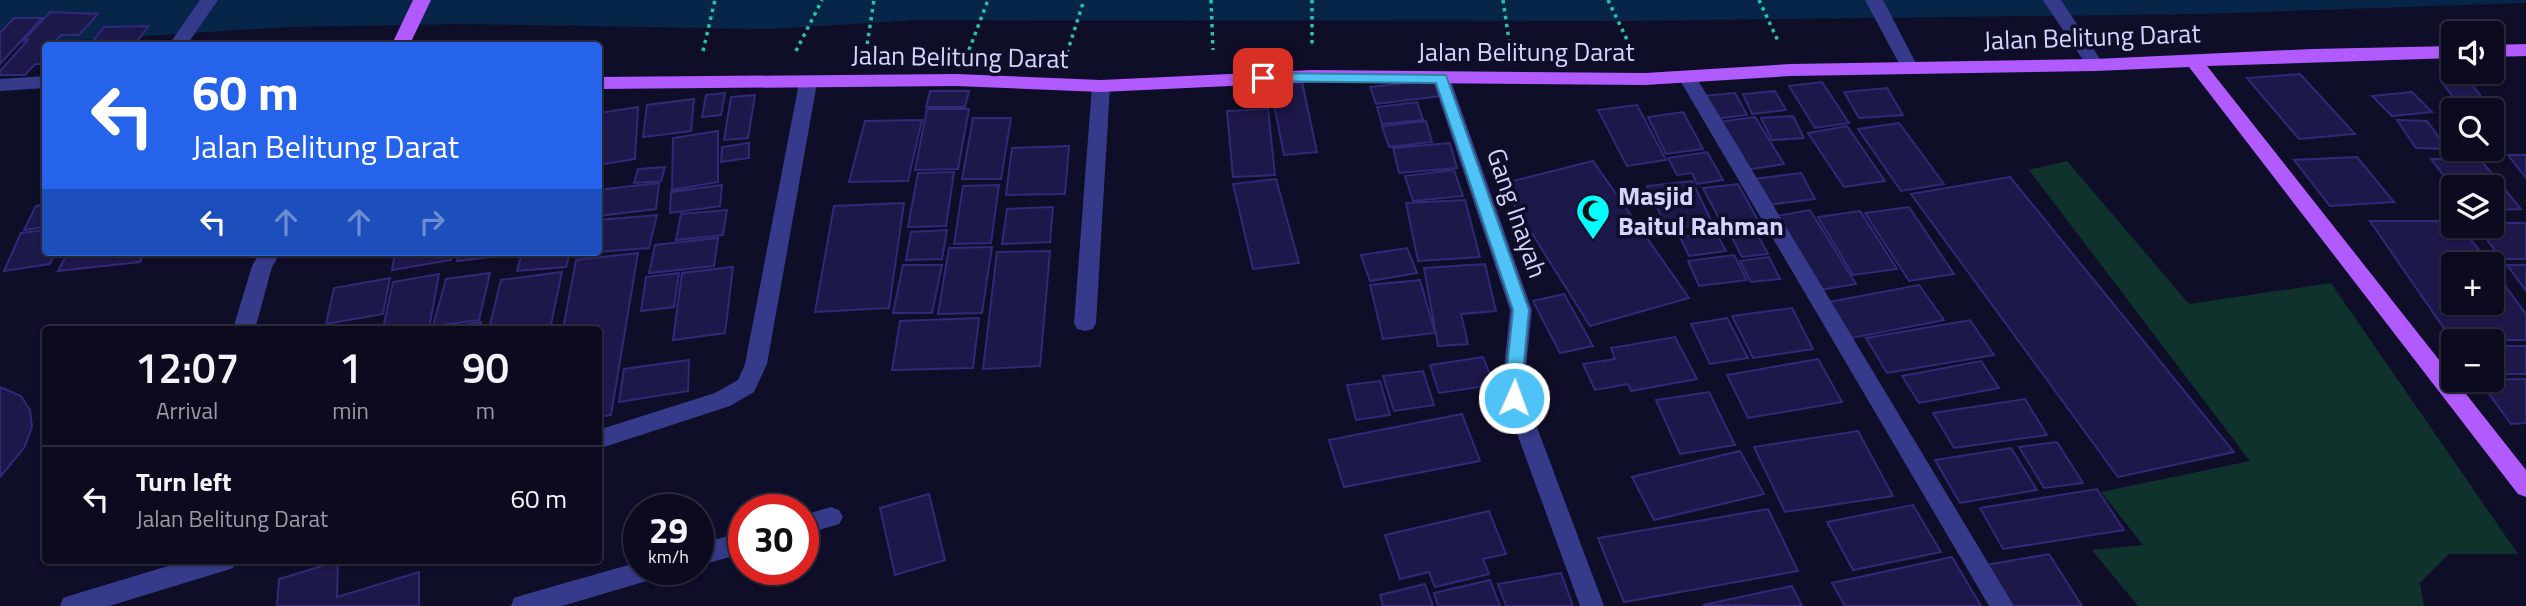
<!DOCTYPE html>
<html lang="en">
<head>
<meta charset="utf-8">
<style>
	:root { --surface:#0b0a1e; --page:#19182b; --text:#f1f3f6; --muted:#9a9aa4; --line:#2b2b3c }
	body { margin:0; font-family:"Titillium Web",sans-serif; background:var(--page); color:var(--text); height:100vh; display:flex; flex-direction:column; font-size:26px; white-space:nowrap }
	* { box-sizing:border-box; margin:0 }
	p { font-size:23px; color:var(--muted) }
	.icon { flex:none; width:38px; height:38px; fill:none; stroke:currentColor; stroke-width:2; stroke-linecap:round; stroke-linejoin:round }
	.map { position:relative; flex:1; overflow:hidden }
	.sheet { position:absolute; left:42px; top:326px; width:560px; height:238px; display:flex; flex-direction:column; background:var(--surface); border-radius:7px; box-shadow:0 2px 5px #0004,0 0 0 2px var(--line) }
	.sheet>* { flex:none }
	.banner { position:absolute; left:42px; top:42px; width:560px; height:214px; border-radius:7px; box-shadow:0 2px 5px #0004,0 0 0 2px var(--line); background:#2563eb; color:#fff; overflow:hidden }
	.fabs { position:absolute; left:2441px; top:21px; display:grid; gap:14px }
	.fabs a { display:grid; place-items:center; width:63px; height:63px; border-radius:7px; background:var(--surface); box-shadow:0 2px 5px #0004,0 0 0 2px var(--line); font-size:35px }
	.speed { position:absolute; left:623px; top:494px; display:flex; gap:14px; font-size:35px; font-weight:700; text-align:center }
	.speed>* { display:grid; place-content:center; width:91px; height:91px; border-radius:50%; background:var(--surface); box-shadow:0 2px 5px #0004,0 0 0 2px var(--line); line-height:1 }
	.speed small { font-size:18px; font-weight:400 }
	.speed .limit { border:10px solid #d22; background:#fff; color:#111 }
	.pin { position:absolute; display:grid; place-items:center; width:60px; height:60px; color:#fff; margin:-30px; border-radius:14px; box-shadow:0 4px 10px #0006 }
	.me { position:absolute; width:77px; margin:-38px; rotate:2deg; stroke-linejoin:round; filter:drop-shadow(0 0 5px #0008) }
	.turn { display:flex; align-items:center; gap:24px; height:147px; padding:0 35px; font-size:32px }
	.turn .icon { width:91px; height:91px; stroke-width:2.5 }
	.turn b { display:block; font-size:49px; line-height:60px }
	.lanes { display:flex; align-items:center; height:66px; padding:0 35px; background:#0003; justify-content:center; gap:35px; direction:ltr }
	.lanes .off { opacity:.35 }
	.eta { display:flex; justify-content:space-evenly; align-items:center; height:119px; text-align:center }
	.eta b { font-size:42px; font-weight:600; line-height:49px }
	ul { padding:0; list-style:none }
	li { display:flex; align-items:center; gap:21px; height:105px; padding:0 35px; border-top:2px solid var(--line) }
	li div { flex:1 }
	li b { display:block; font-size:26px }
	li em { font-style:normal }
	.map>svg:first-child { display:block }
</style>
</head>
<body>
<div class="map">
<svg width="2526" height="606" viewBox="0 0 2526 606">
	<rect width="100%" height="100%" fill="#0f0e28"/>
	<!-- green -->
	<path fill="#10322d" d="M2067,161L2189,304L2331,283L2518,554H2449L2420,583L2424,606H2138L2092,550L2143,545L2101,492L2250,461L2029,170Z"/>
	<!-- water -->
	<path fill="#062548" d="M0,0H2526V3L2200,14L1620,21L917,20L771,29L464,24L290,27L0,45Z"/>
	<!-- building -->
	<path fill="#1d184a" stroke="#302978" stroke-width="2" d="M50,12L98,14L79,35H61L51,46H46V64H35L25,75H0V71L28,40H24Z
		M14,18H42L0,64V33Z
		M149,26L134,45L89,46L104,27Z
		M2300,74L2355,134L2299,139L2247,78Z
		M1436,79L1442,96L1376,104L1370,87Z
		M2441,81L2470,82L2490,108L2461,107Z
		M1302,82L1317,152L1284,155L1270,85Z
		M1822,82L1849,123L1815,128L1789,86Z
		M1887,88L1903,115L1859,118L1844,92Z
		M930,91H969L965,107H926Z
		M1775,91L1786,110L1752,114L1743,94Z
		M2412,92L2432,112L2392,116L2372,96Z
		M725,93L721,115L702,117L706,95Z
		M1735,93L1747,115L1714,119L1702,96Z
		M755,95L748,138L724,140L731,97Z
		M694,99L691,131L643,137L647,105Z
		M1417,102L1423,120L1382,124L1377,107Z
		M1637,105L1666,160L1627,166L1598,110Z
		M638,107L635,159L598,165L599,113Z
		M927,109H969L958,169L915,170Z
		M1268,109L1275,175L1233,177L1227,111Z
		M1683,112L1703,149L1666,154L1648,117Z
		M1793,116L1804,138L1772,140L1761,118Z
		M1755,117L1784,164L1745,170L1718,122Z
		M973,118H1011L1001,179H962Z
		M922,120L908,181L849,182L865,121Z
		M2397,120L2427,121L2447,149L2416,148Z
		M1426,121L1432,142L1389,147L1382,126Z
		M1899,123L1944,184L1901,191L1858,129Z
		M1847,126L1885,181L1844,187L1808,133Z
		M718,131V182L672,190L673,138Z
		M749,143V158L721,162L722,147Z
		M1450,143L1457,168L1399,173L1393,148Z
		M1069,146L1065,194L1006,195L1012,148Z
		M1707,152L1723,180L1697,184L1692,173L1677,175L1668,158Z
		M2508,155H2526V178Z
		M2357,157L2394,202L2330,206L2294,160Z
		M2431,159H2480L2521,209L2492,210V187L2454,189Z
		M1593,161L1689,298L1590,326L1501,184Z
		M665,167L661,181L634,183L638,169Z
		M1454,170L1463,196L1413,201L1405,176Z
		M954,172L946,226L908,227L918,173Z
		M1801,173L1815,199L1767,205L1753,179Z
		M2010,177L2234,452L2118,477L1911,194Z
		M1276,179L1299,263L1253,269L1233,184Z
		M1692,181L1713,224L1667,229L1647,186Z
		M659,183L656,209L598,216V190Z
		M1738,184L1760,224L1724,228L1703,188Z
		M722,185L720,206L670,213L671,192Z
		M999,185L991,243L954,244L963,186Z
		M1465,200L1480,257L1418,261L1406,203Z
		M904,203L889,308L815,312L834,206Z
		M46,204V227L24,230L36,206Z
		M1053,207L1050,242L1002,244L1007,209Z
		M1909,207L1954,274L1909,281L1865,213Z
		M727,210L723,235L676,240L681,214Z
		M1810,210L1856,284L1815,291L1771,217Z
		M1860,211L1897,269L1853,275L1818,217Z
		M657,215L649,248L598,252V220Z
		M2370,221H2454V226H2461L2489,264H2454V303H2492V268L2526,314V340H2452Z
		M2492,223H2526V259H2501L2477,226H2492Z
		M1754,228L1768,254L1742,257L1729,232Z
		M46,230V252H55L50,264L4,271L21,233Z
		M947,230L942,259L906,260L911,232Z
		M1716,233L1726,251L1689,256L1680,237Z
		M718,238L714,266L649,273L655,245Z
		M992,247L982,313L938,314L949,248Z
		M1407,248L1417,273L1370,281L1361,255Z
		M1050,251L1040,366L983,369L997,252Z
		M68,252H144L140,262L58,271Z
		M395,252H452L451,260L392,270Z
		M459,252H509L508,255L457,261Z
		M522,252H570L566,267L517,271Z
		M638,253L611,415L598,417V329H563L576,260Z
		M1734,255L1747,280L1699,286L1688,261Z
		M1769,257L1780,279L1751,282L1740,261Z
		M1485,264L1496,311L1461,314L1468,344L1438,346L1424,268Z
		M903,265H942L932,313H893Z
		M2507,265H2526V291Z
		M733,267L725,333L673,340L682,273Z
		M562,272L550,329H489L501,280Z
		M490,273L479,320L433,326L446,279Z
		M679,273L674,307L641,311L646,277Z
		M439,274L429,329H383L393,282Z
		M390,278L383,314L326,324L334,288Z
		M1420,280L1435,333L1383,339L1370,285Z
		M1919,285L1944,320L1852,338L1829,302Z
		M1564,294L1593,346L1560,353L1533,301Z
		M1792,308L1813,349L1753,358L1732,316Z
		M979,318L973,368L892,370L900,321Z
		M1727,318L1748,358L1710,364L1691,324Z
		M1970,320L1994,355L1887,373L1866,338Z
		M481,322L480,329H441Z
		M1675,337L1697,379L1631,391L1628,384L1595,390L1583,364L1615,359L1611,348Z
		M2492,346H2526V374H2492Z
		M1483,357L1494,385L1439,393L1430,365Z
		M1818,359L1842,402L1748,418L1727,375Z
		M689,360L688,391L619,402L624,369Z
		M1981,361L1999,388L1919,403L1902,376Z
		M1423,371L1434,405L1394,411L1383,376Z
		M2526,379V423L2511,424L2479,380Z
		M1380,381L1390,415L1356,420L1347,385Z
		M0,387L21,396L30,410L32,427L24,448L0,477Z
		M1709,392L1735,445L1680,454L1656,400Z
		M2025,399L2047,435L1954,448L1933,413Z
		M1462,414L1480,461L1344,487L1329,440Z
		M1858,431L1893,496L1785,512L1754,447Z
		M2057,442L2083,483L2044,488L2019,447Z
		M2011,448L2037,490L1960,503L1935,460Z
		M1740,451L1764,494L1654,520L1632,477Z
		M2097,489L2124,530L2003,549L1980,508Z
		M929,494L945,560L895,575L880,508Z
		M1913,505L1941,552L1853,570L1827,522Z
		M1768,509L1798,571L1624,602L1598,538Z
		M1489,511L1506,554L1483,559L1489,574L1435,587L1429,572L1400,579L1385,535Z
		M2049,554L2082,606H2010L1986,565Z
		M1952,557L1981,606H1845L1832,583Z
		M338,561L337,597L419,572V606H277L279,579Z
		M1561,573L1573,606H1506L1498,584Z
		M1490,580L1500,606H1438L1434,593Z
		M1425,584L1433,606H1383L1380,595Z
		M1792,586L1802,606L1703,605Z"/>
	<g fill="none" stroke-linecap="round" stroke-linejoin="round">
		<!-- path -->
		<path stroke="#26c1a8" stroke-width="3.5" stroke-dasharray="3.5 4.5" stroke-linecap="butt" d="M1211,0L1213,50
			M1312,0V44
			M1503,0L1510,47
			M1608,0L1630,46
			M1759,0L1778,41
			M969,50L988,0
			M703,51L715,0
			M796,51L822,0
			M866,52L874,0
			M1067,53L1084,0"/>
		<!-- minor -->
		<path fill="#353b8a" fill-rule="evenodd" d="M200,0H218L186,46H168Z
			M1865,0H1883L1918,67L1915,71H1903Z
			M2043,0H2061L2104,65L2101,69H2089Z
			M1687,71L1696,77L2014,606H1989L1678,77Z
			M1441,72L1450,78L1532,310L1524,387L1526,398L1604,606H1580L1504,398L1502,387L1510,310L1432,78Z
			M46,76V88L0,91V79Z
			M808,77L817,83L767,364L754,392L730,406L598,449V430L715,393L738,380L745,364L799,83Z
			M1101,80L1110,86L1096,323L1093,329L1085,331L1077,329L1074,323L1092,86Z
			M260,252H281L272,267L255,329H233L252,266Z
			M831,507L839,510L843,517L839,524L803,535V515Z
			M744,532V553L698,566V544Z
			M188,560H236L233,568L224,571L109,606H60L63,598L72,595Z
			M639,562V569H663L660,577L562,606H511L514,598L523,595Z"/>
		<!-- major -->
		<path fill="#b15bff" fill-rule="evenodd" d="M413,0H431L409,46H391Z
			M2526,44V56L2492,57V45Z
			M2454,46V58L2207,66L2526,470V497L2518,494L2189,67L2095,71L1791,76L1645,85L1312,82L1101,92L956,86L598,89V77L956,74L1101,80L1312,70L1645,73L1791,64L2095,59L2312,49Z"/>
	</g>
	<!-- route -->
	<path fill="#4fc3f7" stroke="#337fa1" stroke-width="2" d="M1263,73L1446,75L1529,310L1520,403H1508L1505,387L1513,310L1436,83L1258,81V74Z"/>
	<!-- icons -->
	<defs>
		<g id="mosque-pin" transform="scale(1.75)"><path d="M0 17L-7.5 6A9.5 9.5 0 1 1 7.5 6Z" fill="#00fffe" stroke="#0f0e28"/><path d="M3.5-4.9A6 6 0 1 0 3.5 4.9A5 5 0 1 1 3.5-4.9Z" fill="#111"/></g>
	</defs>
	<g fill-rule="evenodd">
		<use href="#mosque-pin" x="1593" y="211"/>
	</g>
	<g text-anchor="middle" stroke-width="7" stroke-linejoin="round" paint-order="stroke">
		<!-- street labels -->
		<g font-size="26" fill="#d5d4ff" stroke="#0f0e28">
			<text transform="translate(2092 37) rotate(-2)" y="9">Jalan Belitung Darat</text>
			<text x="1526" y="61">Jalan Belitung Darat</text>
			<text transform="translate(960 57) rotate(1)" y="9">Jalan Belitung Darat</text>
			<text transform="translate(1517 213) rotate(71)" y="9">Gang Inayah</text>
		</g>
		<!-- poi labels -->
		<g font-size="26" font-weight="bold" fill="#d5d4ff" stroke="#0f0e28" text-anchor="start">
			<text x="1618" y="205">Masjid<tspan x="1618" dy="30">Baitul Rahman</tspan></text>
		</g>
	</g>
</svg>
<div class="fabs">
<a><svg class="icon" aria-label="sound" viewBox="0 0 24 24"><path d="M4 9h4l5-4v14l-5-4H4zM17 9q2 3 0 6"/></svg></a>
<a><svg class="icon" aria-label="search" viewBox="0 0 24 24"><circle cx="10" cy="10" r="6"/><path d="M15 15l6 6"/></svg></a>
<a><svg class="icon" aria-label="layers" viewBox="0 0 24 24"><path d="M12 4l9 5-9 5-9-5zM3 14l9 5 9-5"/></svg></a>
<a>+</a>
<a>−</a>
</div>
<div class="speed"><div>29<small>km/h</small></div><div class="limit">30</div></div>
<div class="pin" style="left:1263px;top:78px;background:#d93025"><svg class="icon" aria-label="arrive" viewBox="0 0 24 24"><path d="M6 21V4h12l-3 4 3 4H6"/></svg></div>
<svg class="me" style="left:1514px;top:398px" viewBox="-20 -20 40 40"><circle r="17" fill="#4fc3f7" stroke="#fff" stroke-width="3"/><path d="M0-11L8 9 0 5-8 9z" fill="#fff"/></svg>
<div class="banner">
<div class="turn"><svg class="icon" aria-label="left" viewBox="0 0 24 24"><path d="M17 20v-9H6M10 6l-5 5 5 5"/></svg><div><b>60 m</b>Jalan Belitung Darat</div></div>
<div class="lanes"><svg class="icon" aria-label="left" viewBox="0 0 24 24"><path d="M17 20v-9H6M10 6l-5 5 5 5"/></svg><svg class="icon off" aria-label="ahead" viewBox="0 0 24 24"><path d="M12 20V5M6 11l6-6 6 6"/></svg><svg class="icon off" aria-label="ahead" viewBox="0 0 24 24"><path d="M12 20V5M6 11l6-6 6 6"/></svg><svg class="icon off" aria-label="right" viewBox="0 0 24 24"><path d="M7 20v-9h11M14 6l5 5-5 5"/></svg></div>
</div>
<section class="sheet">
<div class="eta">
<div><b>12:07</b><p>Arrival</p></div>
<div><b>1</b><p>min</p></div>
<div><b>90</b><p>m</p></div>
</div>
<ul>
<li><svg class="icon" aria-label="left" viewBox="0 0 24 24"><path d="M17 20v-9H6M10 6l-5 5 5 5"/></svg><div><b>Turn left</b><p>Jalan Belitung Darat</p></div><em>60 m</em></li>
</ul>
</section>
</div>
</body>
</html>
